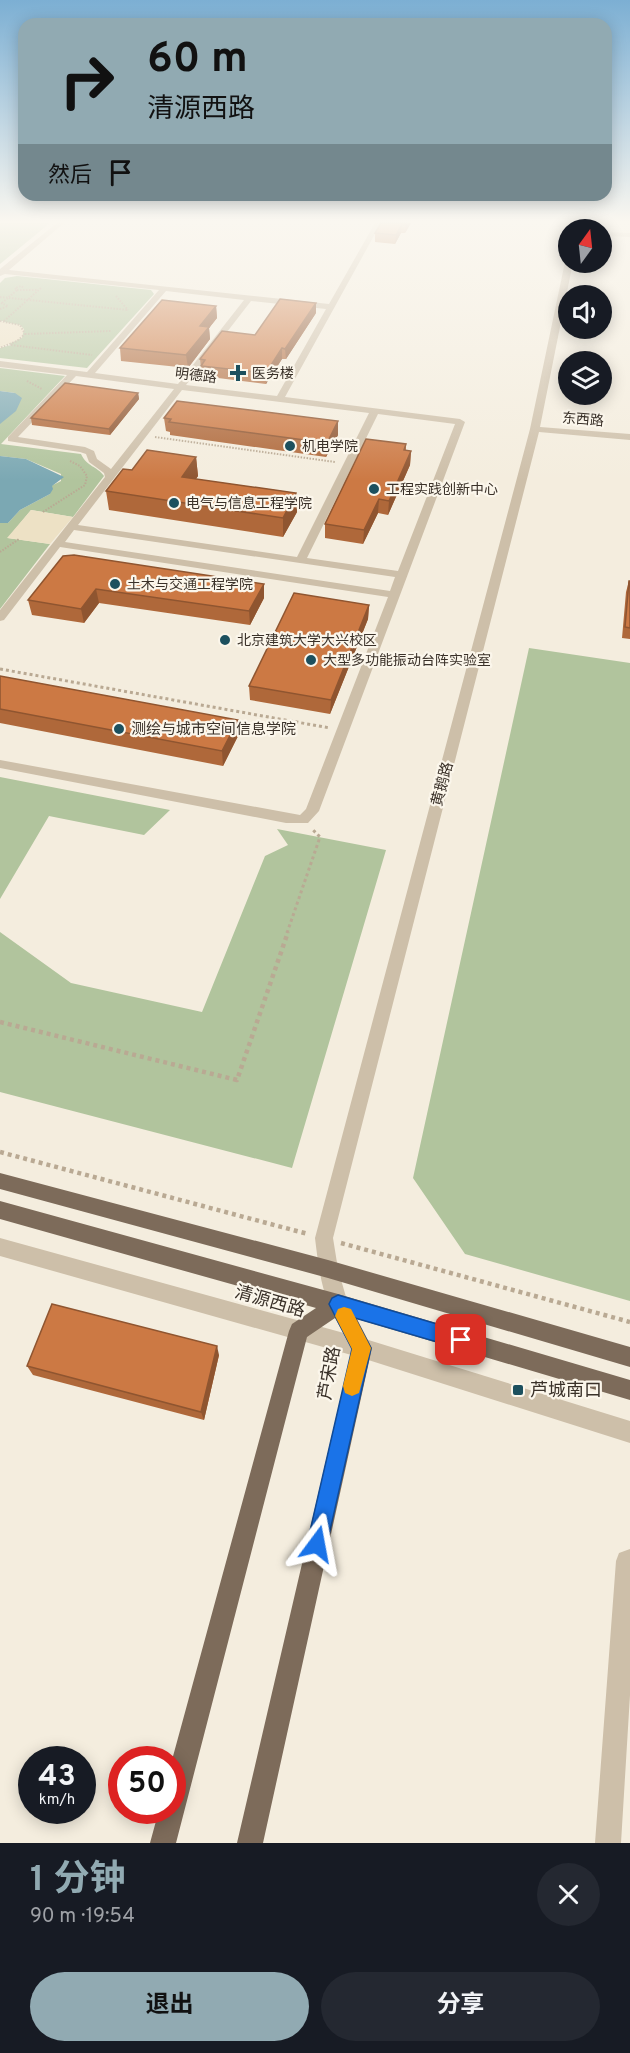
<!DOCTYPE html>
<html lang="zh">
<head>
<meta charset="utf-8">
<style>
	:root { --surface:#171b24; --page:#242831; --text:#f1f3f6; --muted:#9ea1a6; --accent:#91aab2 }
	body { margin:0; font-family:Overpass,"Noto Sans SC",sans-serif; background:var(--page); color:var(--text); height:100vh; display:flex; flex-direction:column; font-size:22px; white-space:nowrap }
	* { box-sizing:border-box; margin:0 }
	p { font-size:20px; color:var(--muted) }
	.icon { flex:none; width:33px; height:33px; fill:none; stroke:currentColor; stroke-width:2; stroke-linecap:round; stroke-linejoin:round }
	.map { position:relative; height:1843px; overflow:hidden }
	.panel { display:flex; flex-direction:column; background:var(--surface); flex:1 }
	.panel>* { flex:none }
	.banner { position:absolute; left:18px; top:18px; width:594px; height:183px; border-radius:18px; box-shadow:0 3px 15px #0003; background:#91aab2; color:#111; overflow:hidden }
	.needle { width:39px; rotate:15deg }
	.tools { position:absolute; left:558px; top:219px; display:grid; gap:12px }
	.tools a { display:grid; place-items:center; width:54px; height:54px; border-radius:50%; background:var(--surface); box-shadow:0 3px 15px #0003; font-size:30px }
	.speed { position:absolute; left:18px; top:1746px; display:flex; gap:12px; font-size:30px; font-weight:700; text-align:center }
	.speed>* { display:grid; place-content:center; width:78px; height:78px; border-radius:50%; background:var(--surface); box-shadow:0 3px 15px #0003; line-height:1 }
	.speed small { font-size:15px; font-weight:400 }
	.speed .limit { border:9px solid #d22; background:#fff; color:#111 }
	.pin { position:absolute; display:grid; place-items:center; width:51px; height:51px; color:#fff; margin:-26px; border-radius:12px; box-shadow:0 3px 9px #0006 }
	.me { position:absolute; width:66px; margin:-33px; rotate:13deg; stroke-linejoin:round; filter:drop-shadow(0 0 4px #0008) }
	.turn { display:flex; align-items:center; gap:21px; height:126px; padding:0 30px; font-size:27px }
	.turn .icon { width:78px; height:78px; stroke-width:2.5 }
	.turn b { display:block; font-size:42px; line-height:51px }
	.then { display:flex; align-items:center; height:57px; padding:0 30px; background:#0003; gap:12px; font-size:22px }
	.round { display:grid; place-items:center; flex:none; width:63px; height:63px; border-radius:32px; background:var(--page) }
	.summary { display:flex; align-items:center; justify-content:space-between; height:102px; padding:0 30px }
	h1 { font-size:36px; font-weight:700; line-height:45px; color:var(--accent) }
	.primary-button { display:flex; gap:12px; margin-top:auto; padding:12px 30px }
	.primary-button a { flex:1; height:69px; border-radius:36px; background:var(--accent); color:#111; font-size:24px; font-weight:700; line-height:69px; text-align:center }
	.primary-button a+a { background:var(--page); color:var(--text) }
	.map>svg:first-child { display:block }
</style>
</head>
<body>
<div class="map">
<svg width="630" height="1843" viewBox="0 0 630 1843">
	<rect width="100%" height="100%" fill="#f4edde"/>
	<!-- green -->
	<path fill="#b1c49d" d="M0,223H50L0,264Z
		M17,276L151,290L154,294L87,368L0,358V348L11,345L4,321H0V283L5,278Z
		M0,368L65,376L1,444L81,454C87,467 97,466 104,476L73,517L31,510L8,538L50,544L0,609V523H8L20,510L50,494L51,486L61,481V474L26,459L0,456V423L5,418L15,393L0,391Z
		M529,648L630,663V1301L465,1254L413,1178Z
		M0,777L170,810L144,835L49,816L0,899Z
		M277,829L386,850L292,1168L0,1092V932L71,983L202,1012L265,856L288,845Z"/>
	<!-- plaza -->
	<path fill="#ede1c5" d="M0,321L20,325L24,329L22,338L0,348Z
		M31,510L73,517L50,544L7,538Z"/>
	<!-- water -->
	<path fill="#7ba8b3" d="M0,391L15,393L22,398L16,411L0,424Z
		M0,456L26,459L64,477L52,486L53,489L50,494L20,510L8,523H0Z"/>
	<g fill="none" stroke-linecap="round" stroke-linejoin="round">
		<!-- path-far2 -->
		<path stroke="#b9a993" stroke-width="2" stroke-dasharray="1.5 1.5" stroke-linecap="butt" d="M17,290H37
			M116,296L128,310
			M0,297L128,310
			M2,303L17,290L15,288L21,286L24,288
			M0,309L8,306L1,303
			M0,321L20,325L25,334L17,341L0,348
			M4,321L42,287
			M25,334L111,331
			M11,345L92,355
			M27,381L42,389
			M155,437L335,462
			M43,512L85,485L87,476L80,466L70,461
			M0,552L19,539"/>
		<!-- path-far1 -->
		<path stroke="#b9a993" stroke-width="3" stroke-dasharray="3 3" stroke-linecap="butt" d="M0,669L330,728
			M287,933L320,837L312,829"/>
		<!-- path -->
		<path stroke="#b9a993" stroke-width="4.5" stroke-dasharray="4 4" stroke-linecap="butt" d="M0,1022L237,1080L288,932
			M0,1152L308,1234
			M341,1243L630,1322"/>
		<!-- minor -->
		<path fill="#cdbfa9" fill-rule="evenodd" d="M57,223H64L9,270L329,304L375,223H381L285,397L460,419L465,422L319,811L308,823H286L0,768V760L300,815L306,809L388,597L60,547L4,620L0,621V610L105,477L104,473L89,462L86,454L80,452L8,441V437L67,375L0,367V361L87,372L159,290L5,274L0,276V269ZM166,291L244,300L178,384L95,373ZM251,301L326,309L277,396L186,385ZM76,376L174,389L111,469L97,459L94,451L85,447L18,437ZM182,390L369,413L297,557L78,525ZM378,414L455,424L398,571L307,558ZM74,530L395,577L390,591L65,542Z
			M574,223H580L579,230H573Z
			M602,232L630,233V237L602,236Z
			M568,260V262H573L540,427L630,434V440L539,432L333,1238L338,1269L348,1304L345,1311L338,1314L331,1311C321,1288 318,1263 315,1238L530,429L565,262Z
			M0,1238L362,1338L630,1421V1443L362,1358L0,1256Z
			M630,1549V1695L621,1843H595L616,1561L619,1553Z"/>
		<!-- major -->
		<path fill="#7d6b5a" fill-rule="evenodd" d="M0,1173L328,1260L630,1347V1367L328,1278L0,1189Z
			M0,1201L338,1294L630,1380V1400L357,1319L372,1348L263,1843H237L352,1349L335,1318L307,1337L176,1843H150L159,1810H172V1760L289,1331L292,1324L316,1308L0,1219Z"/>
	</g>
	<!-- wall -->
	<path fill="#af683a" d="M381,223H411L405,233H401L395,244L375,242V233Z
		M216,306L217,318L209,328L210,339L188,368L121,361L120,348Z
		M316,313L286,359H282L266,384L202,376L200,359L255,335Z
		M138,393L139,399L110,435L32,425L31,418Z
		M164,418L338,435L326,457L170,435V432L166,431Z
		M406,444V450L411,451L410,465L388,515L378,513L363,544L325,538V524Z
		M196,457L198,476L196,479L296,493L297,512L283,537L109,510L106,491L132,470Z
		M63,556L264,584V598L250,625L99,603L84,623L32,615L28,600Z
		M629,581H630V639L622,638L626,592Z
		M369,605L368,619L330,714L250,700L249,686Z
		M0,676L239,734L223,766L0,723Z
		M219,1355L204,1420L33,1375L27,1366Z"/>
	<!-- shaded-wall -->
	<path fill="#8f5530" d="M407,223H411L405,233L406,225Z
		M402,224L401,233L395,244L396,235Z
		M316,303V313L286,359L285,349Z
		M216,306L217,318L209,328L210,339L188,368L186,355L200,326Z
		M282,348V359L266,384V373Z
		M138,393L139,399L110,435L109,429Z
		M338,421V435L326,457L327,443Z
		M411,451L410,465L388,515L389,501Z
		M196,457L198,476L184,495L182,477Z
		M296,493L297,512L283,537V518Z
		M379,499L378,513L363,544L364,530Z
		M264,584V598L250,625L249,611Z
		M96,589L99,603L84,623L81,609Z
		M369,605L368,619L330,714L331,700Z
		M238,720L239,734L223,766L222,751Z
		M217,1346L219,1355L204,1420L201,1412Z"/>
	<!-- building -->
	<path fill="#cc7944" stroke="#8f5530" stroke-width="1.5" d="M381,223H407L406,225L402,224L396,235L375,233Z
		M280,299L316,303L285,349L282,348L266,373L201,366L205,360L200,359L222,331L255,335Z
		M162,300L216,306L200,326L209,327L186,355L120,348Z
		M65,383L138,393L109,429L31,418Z
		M177,401L338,421L327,443L169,422L171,419L164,418Z
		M366,439L406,444L404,450L411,451L389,501L379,499L364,530L325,524Z
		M147,450L196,457L182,477L296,493L283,518L106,491L123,469L132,470Z
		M74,555L264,584L249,611L96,589L81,609L28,600L63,556Z
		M629,581H630V628L625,627Z
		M294,593L369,605L331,700L249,686Z
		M0,676L238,720L222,751L0,709Z
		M52,1304L217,1346L201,1412L27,1366Z"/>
	<!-- sky -->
	<linearGradient id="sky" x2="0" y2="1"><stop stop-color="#7cafd3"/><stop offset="0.46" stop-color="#faf7f0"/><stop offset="1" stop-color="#faf7f0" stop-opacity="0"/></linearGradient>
	<rect width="630" height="481" fill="url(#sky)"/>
	<!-- route -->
	<path fill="#1a73e8" stroke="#114b97" stroke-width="1.5" d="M338,1295L461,1331L468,1334L470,1340L468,1347L461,1349L355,1318L371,1348L327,1544L324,1552L317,1555L310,1552L307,1544L352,1349L329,1304L332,1298Z"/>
	<!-- slow -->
	<path fill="#f59e0b" d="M344,1307L351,1309L371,1348L359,1393L352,1396L345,1393L343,1386L352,1349L335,1316L338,1309Z"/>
	<!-- markers -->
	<g fill="#1c505e" stroke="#fbf6eb" stroke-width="2">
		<path d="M235 364h6v6h6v6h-6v6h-6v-6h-6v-6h6z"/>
		<circle cx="290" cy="446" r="6"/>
		<circle cx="374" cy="489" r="6"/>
		<circle cx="174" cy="503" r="6"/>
		<circle cx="115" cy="584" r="6"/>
		<circle cx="225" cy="640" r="6"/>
		<circle cx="311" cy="660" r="6"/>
		<circle cx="119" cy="729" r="6"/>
		<rect x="512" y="1384" width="12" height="12" rx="3"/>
	</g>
	<g text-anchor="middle" stroke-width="4.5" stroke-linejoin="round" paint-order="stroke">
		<!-- far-poi labels -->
		<g font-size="14" fill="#3a3129" stroke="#fbf6eb" text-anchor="start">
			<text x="252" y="378">医务楼</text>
			<text x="302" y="451">机电学院</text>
			<text x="386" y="494">工程实践创新中心</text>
			<text x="186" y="508">电气与信息工程学院</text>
			<text x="127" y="589">土木与交通工程学院</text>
			<text x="237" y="645">北京建筑大学大兴校区</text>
			<text x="323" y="665">大型多功能振动台阵实验室</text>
		</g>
		<!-- far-street labels -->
		<g font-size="14" fill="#3a3129" stroke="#fbf6eb">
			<text transform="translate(196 375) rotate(7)" y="5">明德路</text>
			<text transform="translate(583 419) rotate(5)" y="5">东西路</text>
		</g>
		<!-- poi labels -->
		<g font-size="15" fill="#3a3129" stroke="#fbf6eb" text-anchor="start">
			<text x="131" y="734">测绘与城市空间信息学院</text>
		</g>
		<!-- street labels -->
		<g font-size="15" fill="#3a3129" stroke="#fbf6eb">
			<text transform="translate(442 784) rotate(-75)" y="5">黄鹅路</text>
		</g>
		<!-- near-street labels -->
		<g font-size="18" fill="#3a3129" stroke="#fbf6eb">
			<text transform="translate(270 1301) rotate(16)" y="6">清源西路</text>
			<text transform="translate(329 1373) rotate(-80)" y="6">芦宋路</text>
		</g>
		<!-- near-poi labels -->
		<g font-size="18" fill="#3a3129" stroke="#fbf6eb" text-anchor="start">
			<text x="530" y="1396">芦城南口</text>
		</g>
	</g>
</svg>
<div class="tools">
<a><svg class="needle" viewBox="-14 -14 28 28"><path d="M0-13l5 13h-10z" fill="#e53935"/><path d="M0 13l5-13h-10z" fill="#9ea1a6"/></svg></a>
<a><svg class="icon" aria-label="sound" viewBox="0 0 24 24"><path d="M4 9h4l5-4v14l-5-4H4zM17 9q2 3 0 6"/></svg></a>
<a><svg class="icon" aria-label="layers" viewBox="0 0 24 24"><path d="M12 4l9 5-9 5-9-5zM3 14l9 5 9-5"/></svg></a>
</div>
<div class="speed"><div>43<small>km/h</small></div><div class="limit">50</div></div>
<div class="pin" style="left:461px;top:1340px;background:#d93025"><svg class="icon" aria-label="arrive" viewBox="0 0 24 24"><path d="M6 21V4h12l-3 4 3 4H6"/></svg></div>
<svg class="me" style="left:317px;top:1544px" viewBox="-20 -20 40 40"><path d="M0-17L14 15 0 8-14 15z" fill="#1a73e8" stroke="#fff" stroke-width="4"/></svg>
<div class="banner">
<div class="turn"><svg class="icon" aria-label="right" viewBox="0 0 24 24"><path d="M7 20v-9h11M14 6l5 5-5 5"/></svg><div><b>60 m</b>清源西路</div></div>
<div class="then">然后<svg class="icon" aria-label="arrive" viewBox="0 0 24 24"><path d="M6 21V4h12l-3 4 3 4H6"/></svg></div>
</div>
</div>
<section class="panel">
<div class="summary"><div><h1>1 分钟</h1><p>90 m · 19:54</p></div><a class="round"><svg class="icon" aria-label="close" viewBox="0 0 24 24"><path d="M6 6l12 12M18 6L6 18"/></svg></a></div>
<div class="primary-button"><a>退出</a><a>分享</a></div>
</section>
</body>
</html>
